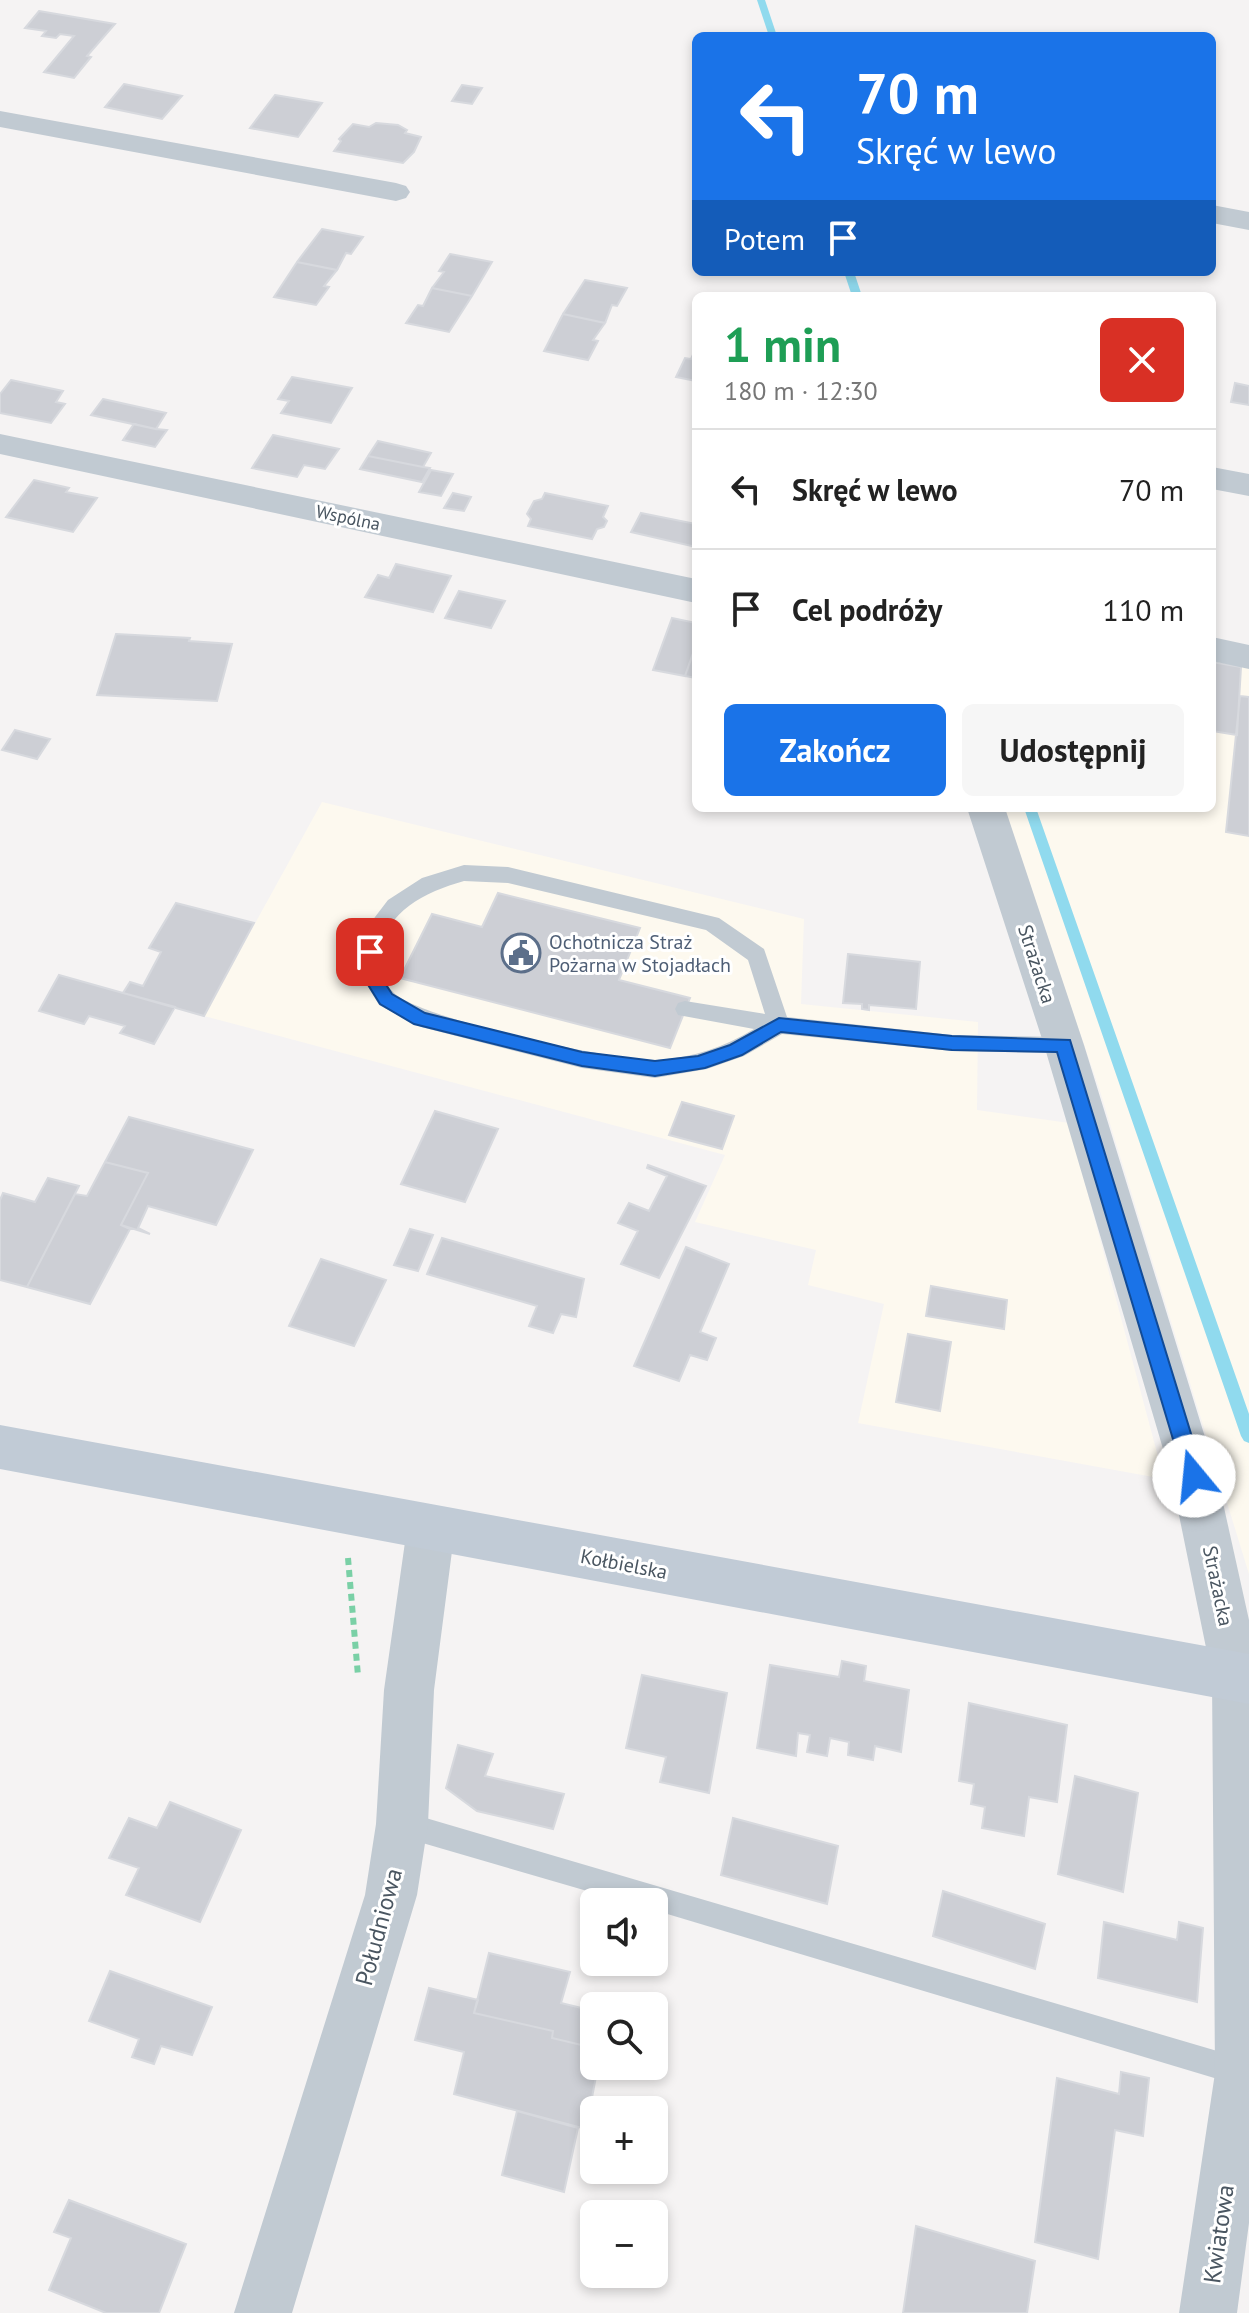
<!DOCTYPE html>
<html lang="pl">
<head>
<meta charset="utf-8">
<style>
	:root { --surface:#fff; --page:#f6f6f6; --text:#222; --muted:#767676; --line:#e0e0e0; --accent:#1a73e8 }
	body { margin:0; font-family:"PT Sans",sans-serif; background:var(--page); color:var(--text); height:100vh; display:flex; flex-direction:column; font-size:30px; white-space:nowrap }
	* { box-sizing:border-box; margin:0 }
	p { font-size:26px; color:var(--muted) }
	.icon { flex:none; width:44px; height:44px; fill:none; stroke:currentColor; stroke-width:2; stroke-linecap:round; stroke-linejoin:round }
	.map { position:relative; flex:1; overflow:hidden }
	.drawer { position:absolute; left:692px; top:292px; width:524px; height:520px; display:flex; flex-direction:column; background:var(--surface); border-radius:12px; box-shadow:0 4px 12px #0003 }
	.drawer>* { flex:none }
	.hud { position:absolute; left:692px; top:32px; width:524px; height:244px; border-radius:12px; box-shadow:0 4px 12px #0003; background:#1a73e8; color:#fff; overflow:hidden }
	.buttons { position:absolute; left:580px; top:1888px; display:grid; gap:16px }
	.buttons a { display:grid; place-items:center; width:88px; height:88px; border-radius:12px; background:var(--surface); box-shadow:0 4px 12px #0003; font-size:40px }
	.pin { position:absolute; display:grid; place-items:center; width:68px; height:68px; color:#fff; margin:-34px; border-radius:16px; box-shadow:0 4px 12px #0006 }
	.me { position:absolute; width:88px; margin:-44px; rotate:343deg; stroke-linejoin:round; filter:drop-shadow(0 0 6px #0008) }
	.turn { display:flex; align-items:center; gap:28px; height:168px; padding:0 32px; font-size:36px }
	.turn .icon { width:104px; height:104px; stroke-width:2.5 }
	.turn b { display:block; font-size:56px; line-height:68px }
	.then { display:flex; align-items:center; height:76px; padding:0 32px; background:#0003; gap:16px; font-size:30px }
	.round { display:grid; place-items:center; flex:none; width:84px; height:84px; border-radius:12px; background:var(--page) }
	.summary { display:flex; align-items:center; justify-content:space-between; height:136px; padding:0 32px }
	h1 { font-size:48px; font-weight:700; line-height:60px; color:#1e9e55 }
	.button { display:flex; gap:16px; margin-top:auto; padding:16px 32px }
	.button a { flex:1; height:92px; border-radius:12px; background:var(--accent); color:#fff; font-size:32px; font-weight:700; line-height:92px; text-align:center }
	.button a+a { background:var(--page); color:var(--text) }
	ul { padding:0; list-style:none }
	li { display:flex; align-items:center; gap:24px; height:120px; padding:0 32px; border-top:2px solid var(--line) }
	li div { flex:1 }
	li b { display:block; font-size:30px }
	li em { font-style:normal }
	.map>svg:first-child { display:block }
</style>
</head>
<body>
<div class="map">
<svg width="1249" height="2313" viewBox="0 0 1249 2313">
	<rect width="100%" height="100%" fill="#f5f3f3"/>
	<!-- commercial -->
	<path fill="#fdf9ef" d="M1212,662L1249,668V1574L1099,1088L1002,808H1212Z
		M322,802L804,919L801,1004L978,1022L977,1110L1069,1123L1164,1479L858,1423L884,1304L808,1285L816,1250L695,1222L725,1155L204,1016Z"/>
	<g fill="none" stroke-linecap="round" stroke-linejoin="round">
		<!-- stream -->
		<path fill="#90daee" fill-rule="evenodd" d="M757,0H765L777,36H769Z
			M844,272H854L862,296H852Z
			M1024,808H1036L1249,1414V1443L1244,1441L1241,1436Z"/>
	</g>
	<!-- building -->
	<path fill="#cdcfd5" stroke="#d7d9de" stroke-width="2" d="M39,11L115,24L87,56L91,57L74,78L44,72L74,36L60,34L56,38L42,36L46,31L25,28Z
		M124,84L182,96L162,119L105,107Z
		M462,85L482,88L472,104L452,101Z
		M275,95L322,103L298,137L250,128Z
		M376,123L398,125L407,130L405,133L421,137L414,152L403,163L334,151L341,141L339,139L353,124L369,127Z
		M322,229L363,237L351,254L346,253L337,270L297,262Z
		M450,254L492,262L472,296L432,288L444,272L439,271Z
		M297,262L337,270L324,286L329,287L316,305L274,297Z
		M585,280L627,288L617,306L612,305L605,323L563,314Z
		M432,288L472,296L449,332L406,323L418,305L423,306Z
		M563,314L605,323L593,340L598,341L588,360L544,351Z
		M696,348V381L676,377L685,358L691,359Z
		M292,377L352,388L331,423L281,413L289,401L278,399Z
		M11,380L63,391L56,402L65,404L51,423L0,413V394Z
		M1235,383L1249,386V405L1231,402Z
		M103,399L166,413L156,429L91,415Z
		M134,424L156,429L167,430L155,447L123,440Z
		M273,435L339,449L325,469L304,465L297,477L252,468Z
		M378,441L431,453L423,467L368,456Z
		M368,456L423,467L430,468L422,482L360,469Z
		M431,470L453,474L441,496L419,492Z
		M34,480L69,488L66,492L97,498L73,532L6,517Z
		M453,493L471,497L464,511L444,508Z
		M545,493L608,506L603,517L607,521L604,527L597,529L592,539L528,526L531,519L527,514L534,501L542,499Z
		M641,513L696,524V547L631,532Z
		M396,564L451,576L433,612L365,597L378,575L389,578Z
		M459,591L505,601L491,628L445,618Z
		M672,618L696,623V645L685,676L653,670Z
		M116,634L190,638L189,641L232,644L217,701L97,695Z
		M692,656L696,657V678L685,676Z
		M1212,662L1241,667L1237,735L1212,731Z
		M1240,696L1249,697V836L1226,832Z
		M15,730L50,739L37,759L2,750Z
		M498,893L640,928L619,980L690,998L670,1048L400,978L432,914L482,927Z
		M176,903L254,923L204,1016L123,993L130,982L143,986L161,952L149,948Z
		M848,954L920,962L916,1009L869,1005V1010L862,1009V1004L843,1003Z
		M59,975L123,993L175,1007L154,1044L120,1033L125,1026L89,1016L84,1024L39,1011Z
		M682,1102L734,1116L722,1149L669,1135Z
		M435,1111L498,1129L465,1202L401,1184Z
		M129,1117L253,1150L216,1225L148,1206L138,1228L150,1234L121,1225L148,1173L105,1162Z
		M105,1162L148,1173L121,1225L130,1229L90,1304L27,1287L75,1194L87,1196Z
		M648,1165L706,1186L659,1278L621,1264L638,1231L618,1223L629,1203L649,1211L667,1176L647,1168Z
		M48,1178L79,1186L27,1287L0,1280V1200L3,1193L35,1202Z
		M410,1229L433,1235L418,1271L394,1265Z
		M442,1238L584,1279L576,1317L561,1314L553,1333L529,1326L537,1306L427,1274Z
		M686,1247L729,1264L700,1332L716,1338L707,1360L690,1355L679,1381L634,1366Z
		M321,1259L386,1280L354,1346L289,1326Z
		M931,1286L1007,1300L1004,1329L926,1316Z
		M908,1334L951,1342L940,1411L896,1402Z
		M842,1661L866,1666L864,1681L909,1690L901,1752L875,1746L873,1760L848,1755L849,1742L830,1738L827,1756L807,1752L810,1735L798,1733L796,1756L757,1748L770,1665L839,1677Z
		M642,1675L727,1693L709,1793L660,1782L666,1757L626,1748Z
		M969,1703L1067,1725L1057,1802L1029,1797L1024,1836L982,1828L985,1807L971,1804L974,1784L959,1781Z
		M458,1745L493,1754L485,1776L564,1794L553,1829L477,1811L446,1788Z
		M1075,1776L1138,1793L1123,1892L1058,1874Z
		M170,1802L241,1830L200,1922L126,1895L139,1868L109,1858L129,1818L157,1828Z
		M733,1818L838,1846L827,1904L721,1875Z
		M943,1891L1045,1924L1035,1969L933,1936Z
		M1104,1922L1177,1940L1179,1922L1203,1928L1197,2002L1098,1978Z
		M489,1953L570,1972L561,2003L594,2011V2048L552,2038L553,2031L474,2013Z
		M110,1971L212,2007L192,2055L161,2046L154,2064L132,2057L139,2039L89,2021Z
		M429,1988L478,2000L474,2013L553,2031L552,2038L594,2048V2066H598L586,2129L454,2094L464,2052L415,2040Z
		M1121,2072L1149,2078L1143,2136L1115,2130L1098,2259L1035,2242L1057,2078L1119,2094Z
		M517,2111L578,2128L564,2192L502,2175Z
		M69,2200L186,2244L159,2313H106L49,2290L71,2238L54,2232Z
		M916,2226L1035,2261L1027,2313H903Z"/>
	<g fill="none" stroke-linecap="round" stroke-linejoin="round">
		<!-- path -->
		<path stroke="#7ad0a6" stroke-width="6" stroke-dasharray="7 5" stroke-linecap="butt" d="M348,1558L358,1676"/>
		<!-- lane -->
		<path fill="#c1cad2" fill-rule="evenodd" d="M464,865L508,867L719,918L764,949L787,1017L952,1035L1064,1037L1071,1039L1075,1045L1071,1051L1064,1053L952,1051L782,1034L744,1056L707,1069L655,1078L582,1068L421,1027L379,1005L358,970L362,934L388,900L422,878ZM464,881L508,883L706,930L748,960L765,1014L685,1001L678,1003L675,1009L678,1015L754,1029C724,1047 693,1058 657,1060C617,1062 421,1019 394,993C383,983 378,969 380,955C385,911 425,892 464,881Z
			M402,1811L1241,2058L1249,2061V2083L1241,2086L654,1910V1902H625L402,1837L393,1833L389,1824L393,1815Z"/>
		<!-- street -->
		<path fill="#c1cad2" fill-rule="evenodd" d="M0,111L396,183L406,186L410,192L406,198L396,201L0,127Z
			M1212,205L1249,212V230L1212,223Z
			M0,434L696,579V603L0,454Z
			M1212,467L1249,474V496L1212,489Z
			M1212,637L1249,645V669L1212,661Z
			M967,808H1005L1084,1045L1217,1476L1249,1620V2223L1237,2313H1179L1215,2073L1212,1677L1171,1476L1044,1045Z
			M431,1506L448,1513L455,1528L434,1690L428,1824L417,1895L292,2313H234L365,1895L376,1824L384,1690L407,1528L414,1513Z"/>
		<!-- secondary -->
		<path fill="#c1cbd6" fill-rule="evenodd" d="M0,1425L1249,1654V1704L0,1469Z"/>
	</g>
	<!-- route -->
	<path fill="#1a73e8" stroke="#114b97" stroke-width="2" d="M370,945L379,952L376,969L392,994L425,1013L582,1052L655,1061L698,1056L730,1045L779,1018L952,1036L1070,1040L1204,1476L1201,1482L1194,1485L1187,1482L1184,1476L1057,1052L952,1050L781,1032L742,1055L705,1068L655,1076L582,1066L414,1024L380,1004L362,975L359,970L362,952Z"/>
	<!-- icons -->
	<defs>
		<g id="civic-ring" transform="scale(2)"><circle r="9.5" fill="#fff" stroke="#5c6f8a" stroke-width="1.5"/><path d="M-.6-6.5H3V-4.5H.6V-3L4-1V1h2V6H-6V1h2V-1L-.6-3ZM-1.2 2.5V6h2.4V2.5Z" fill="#5c6f8a"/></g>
	</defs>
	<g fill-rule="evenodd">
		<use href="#civic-ring" x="521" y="953"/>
	</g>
	<g text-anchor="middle" stroke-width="6" stroke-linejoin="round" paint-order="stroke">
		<!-- far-street labels -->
		<g font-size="18" fill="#4a5661" stroke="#fff">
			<text transform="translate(348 518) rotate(12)" y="6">Wspólna</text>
		</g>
		<!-- service labels -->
		<g font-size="20" fill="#4e5e75" stroke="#fff" text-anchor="start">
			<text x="549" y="949">Ochotnicza Straż<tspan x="549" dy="23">Pożarna w Stojadłach</tspan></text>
		</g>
		<!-- street labels -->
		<g font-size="20" fill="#4a5661" stroke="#fff">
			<text transform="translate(1037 964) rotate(72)" y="7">Strażacka</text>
			<text transform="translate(624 1564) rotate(11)" y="7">Kołbielska</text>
			<text transform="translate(1218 1586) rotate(78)" y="7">Strażacka</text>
		</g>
		<!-- near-street labels -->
		<g font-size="24" fill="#4a5661" stroke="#fff">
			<text transform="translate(379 1927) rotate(-75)" y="8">Południowa</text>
			<text transform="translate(1219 2234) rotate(-82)" y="8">Kwiatowa</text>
		</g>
	</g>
</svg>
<div class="buttons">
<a><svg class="icon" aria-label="sound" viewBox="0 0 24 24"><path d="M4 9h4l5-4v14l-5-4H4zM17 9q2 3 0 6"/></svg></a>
<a><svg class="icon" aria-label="search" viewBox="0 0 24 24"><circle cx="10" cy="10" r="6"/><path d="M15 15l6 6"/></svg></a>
<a>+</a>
<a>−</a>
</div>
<div class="pin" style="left:370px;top:952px;background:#d93025"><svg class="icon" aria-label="arrive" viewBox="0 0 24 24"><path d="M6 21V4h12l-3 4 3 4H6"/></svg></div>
<svg class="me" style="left:1194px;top:1476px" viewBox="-20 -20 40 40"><circle r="19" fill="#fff"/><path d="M0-13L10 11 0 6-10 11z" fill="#1a73e8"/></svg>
<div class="hud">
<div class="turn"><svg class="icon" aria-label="left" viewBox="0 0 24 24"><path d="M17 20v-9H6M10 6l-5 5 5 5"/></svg><div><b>70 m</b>Skręć w lewo</div></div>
<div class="then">Potem<svg class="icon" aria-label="arrive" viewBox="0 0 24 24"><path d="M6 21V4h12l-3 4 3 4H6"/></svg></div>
</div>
<section class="drawer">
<div class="summary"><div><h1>1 min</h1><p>180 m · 12:30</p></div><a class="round" style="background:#d93025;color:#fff"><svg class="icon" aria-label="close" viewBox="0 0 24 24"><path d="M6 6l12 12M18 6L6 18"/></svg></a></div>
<ul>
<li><svg class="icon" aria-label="left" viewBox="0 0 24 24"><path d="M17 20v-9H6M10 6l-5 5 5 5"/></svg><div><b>Skręć w lewo</b></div><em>70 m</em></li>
<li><svg class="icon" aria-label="arrive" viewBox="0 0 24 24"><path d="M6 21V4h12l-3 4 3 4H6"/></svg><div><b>Cel podróży</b></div><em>110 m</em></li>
</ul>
<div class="button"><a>Zakończ</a><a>Udostępnij</a></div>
</section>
</div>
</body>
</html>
